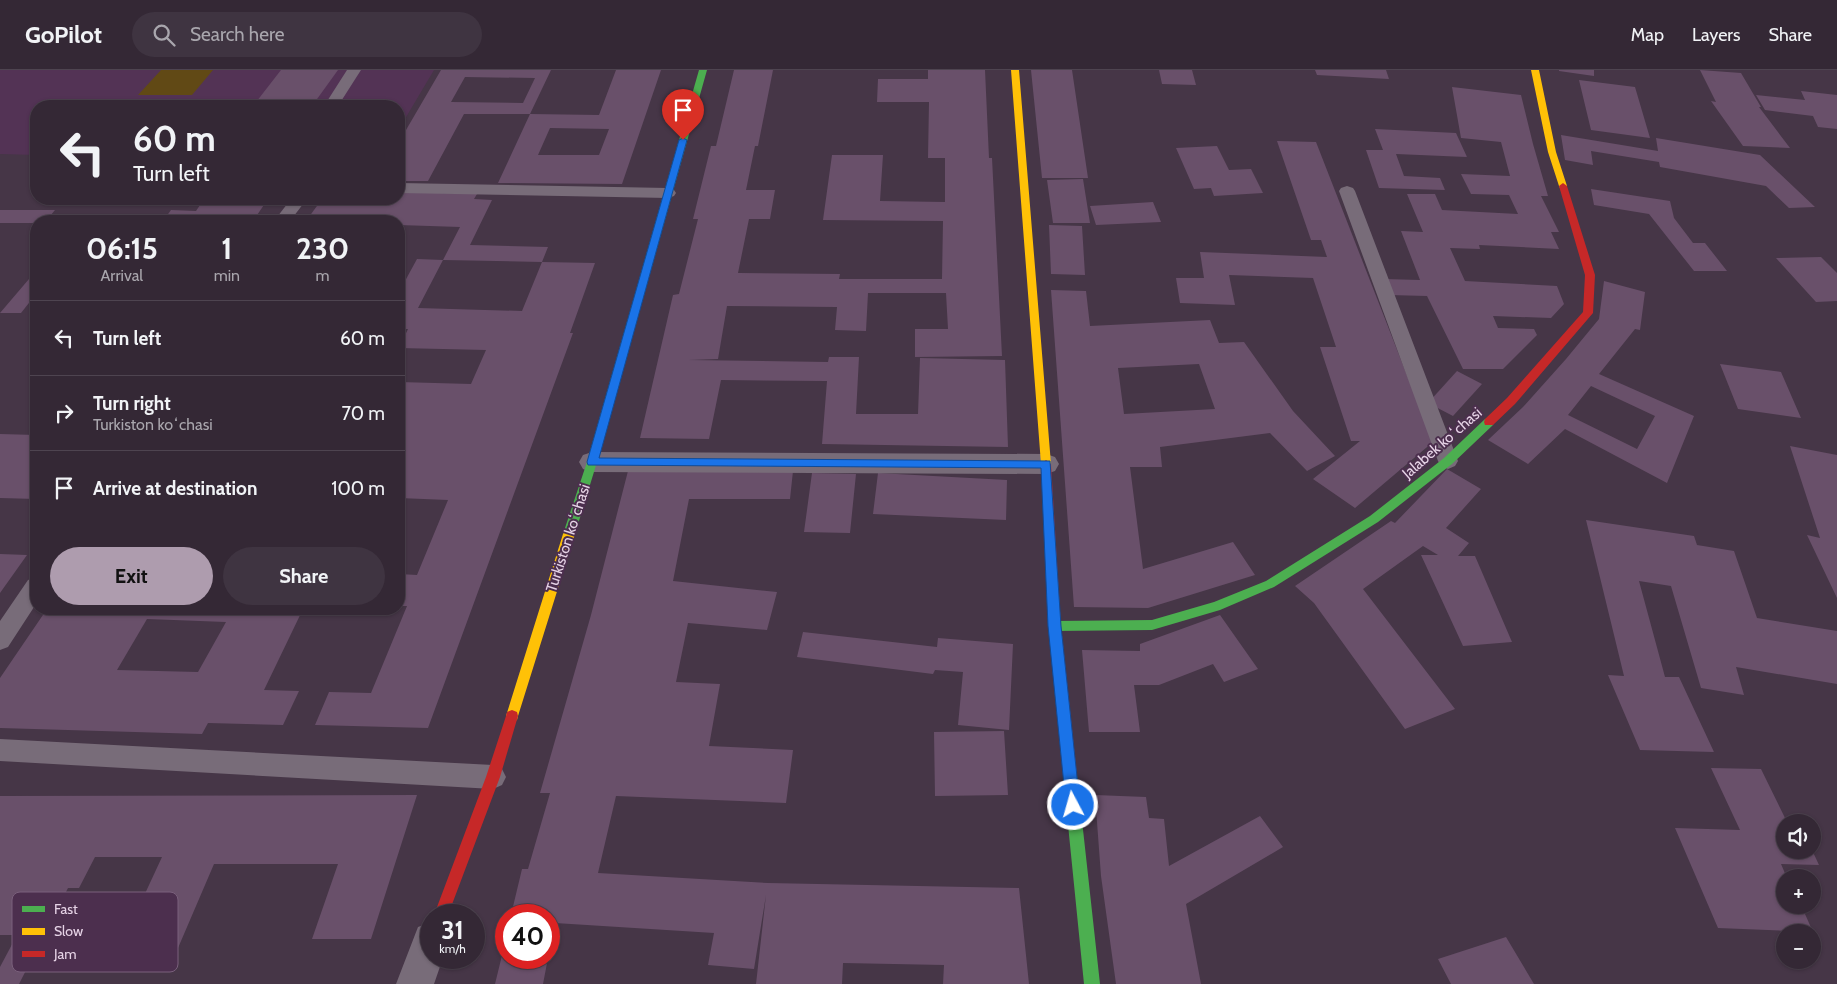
<!DOCTYPE html>
<html lang="en">
<head>
<meta charset="utf-8">
<style>
	:root { --surface:#342835; --page:#3f3441; --text:#f1f3f6; --muted:#a9a6ad; --line:#4e4450; --accent:#ae9cae }
	body { margin:0; font-family:Cabin,sans-serif; background:var(--page); color:var(--text); height:100vh; display:flex; flex-direction:column; font-size:19px; white-space:nowrap }
	* { box-sizing:border-box; margin:0 }
	p { font-size:16px; color:var(--muted) }
	.icon { flex:none; width:28px; height:28px; fill:none; stroke:currentColor; stroke-width:2; stroke-linecap:round; stroke-linejoin:round }
	.map { position:relative; flex:1; overflow:hidden }
	.sheet { position:absolute; left:30px; top:145px; width:375px; height:400px; display:flex; flex-direction:column; background:var(--surface); border-radius:20px; box-shadow:0 1px 4px #0004,0 0 0 1px var(--line) }
	.sheet>* { flex:none }
	.guide { position:absolute; left:30px; top:30px; width:375px; height:105px; border-radius:20px; box-shadow:0 1px 4px #0004,0 0 0 1px var(--line); background:#342835; color:var(--text); overflow:hidden }
	.fabs { position:absolute; left:1776px; top:744px; display:grid; gap:10px }
	.fabs a { display:grid; place-items:center; width:45px; height:45px; border-radius:50%; background:var(--surface); box-shadow:0 1px 4px #0004,0 0 0 1px var(--line); font-size:25px }
	.speed { position:absolute; left:420px; top:834px; display:flex; gap:10px; font-size:25px; font-weight:700; text-align:center }
	.speed>* { display:grid; place-content:center; width:65px; height:65px; border-radius:50%; background:var(--surface); box-shadow:0 1px 4px #0004,0 0 0 1px var(--line); line-height:1 }
	.speed small { font-size:12px; font-weight:400 }
	.speed .limit { border:8px solid #d22; background:#fff; color:#111 }
	.pin { position:absolute; display:grid; place-items:center; width:42px; height:42px; color:#fff; margin:-51px -21px; border-radius:50% 50% 50% 0; rotate:-45deg; box-shadow:0 0 5px #0007 }
	.pin .icon { rotate:45deg }
	.me { position:absolute; width:55px; margin:-28px; rotate:354deg; stroke-linejoin:round; filter:drop-shadow(0 0 4px #0008) }
	.turn { display:flex; align-items:center; gap:18px; height:105px; padding:0 20px; font-size:22px }
	.turn .icon { width:65px; height:65px; stroke-width:2.5 }
	.turn b { display:block; font-size:35px; line-height:42px }
	.eta { display:flex; justify-content:space-evenly; align-items:center; height:85px; text-align:center }
	.eta b { font-size:30px; font-weight:700; line-height:35px }
	.button { display:flex; gap:10px; margin-top:auto; padding:10px 20px }
	.button a { flex:1; height:58px; border-radius:30px; background:var(--accent); color:#111; font-size:20px; font-weight:700; line-height:58px; text-align:center }
	.button a+a { background:var(--page); color:var(--text) }
	ul { padding:0; list-style:none }
	li { display:flex; align-items:center; gap:15px; height:75px; padding:0 20px; border-top:1px solid var(--line) }
	li div { flex:1 }
	li b { display:block; font-size:19px }
	li em { font-style:normal }
	header { display:flex; align-items:center; gap:30px; box-sizing:border-box; height:70px; padding:0 25px; background:var(--surface); border-bottom:1px solid var(--line) }
	header strong { font-size:24px }
	nav { display:flex; gap:28px; margin-inline-start:auto; font-size:18px }
	.search { width:350px; height:45px; background:var(--page); display:flex; align-items:center; gap:12px; box-sizing:border-box; padding:0 18px; border-radius:28px; color:var(--muted); font-size:19px }
	.map>svg:first-child { display:block }
</style>
</head>
<body>
<header>
<strong>GoPilot</strong>
<div class="search"><svg class="icon" aria-label="search" viewBox="0 0 24 24"><circle cx="10" cy="10" r="6"/><path d="M15 15l6 6"/></svg>Search here</div>
<nav><a>Map</a><a>Layers</a><a>Share</a></nav>
</header>
<div class="map">
<svg width="1837" height="914" viewBox="0 0 1837 914">
	<rect width="100%" height="100%" fill="#463647"/>
	<!-- built -->
	<path fill="#533355" d="M0,0H434L399,59V36H36V85L0,84Z"/>
	<!-- green -->
	<path fill="#614915" d="M161,0H213L192,25H138Z"/>
	<!-- building -->
	<path fill="#69506a" fill-rule="evenodd" d="M281,0H338L312,36H253Z
		M441,0H551L530,44H464L428,111H399V72ZM465,7L535,8L523,33L451,32Z
		M616,0H661L622,114L498,113L530,44L599,45ZM550,58L609,59L599,85H538Z
		M734,0H773L758,76H755L746,120H775L770,149H749L738,203L840,204L839,209H942L943,151L823,150L832,85H883L880,131L945,132V88H928L929,32H877L878,9H928V0H985L989,88H992L1002,286L915,287V259H948L946,223H868L866,261L835,260L837,237L727,236L718,289L689,290L828,292L829,287H859L856,344H918L920,288L1005,290L1008,377L822,374L827,311L721,310L709,369L640,368L673,225L679,224L698,149H693L711,76H716Z
		M1031,0H1072L1088,108H1042Z
		M1159,0H1192L1196,15L1162,14Z
		M1315,0H1386L1389,9L1317,5Z
		M1559,0H1594V6L1559,1Z
		M1700,0L1741,3L1761,37H1759L1790,78L1743,76L1711,31L1716,32Z
		M1579,10L1635,17L1650,68L1591,60Z
		M1452,17L1521,25L1533,74L1548,126H1541L1559,162H1551L1559,179L1479,175L1480,179L1450,178L1465,211L1557,216L1564,234L1551,248L1493,246L1498,258L1534,259L1537,265L1503,299H1463L1427,226L1389,225L1383,209L1420,210L1401,161L1423,162L1407,124H1435L1442,140L1518,144L1509,125L1471,124L1461,104L1510,106L1501,72L1461,68Z
		M1801,21L1837,25V59L1818,57L1813,46L1765,40L1756,25L1805,30Z
		M1375,59L1456,63L1467,87L1396,84L1404,106L1440,108L1445,120L1379,118L1366,80H1383Z
		M1561,65L1658,81L1656,68L1760,85L1815,137L1789,138L1766,116L1660,97L1659,92L1591,81L1593,95L1565,90Z
		M1277,71L1316,72L1433,372L1355,438L1313,409L1360,371H1351L1320,277H1336L1313,208L1229,205L1235,235L1180,233L1176,208H1204L1200,182L1327,187L1321,170H1311Z
		M1217,76L1229,100L1251,99L1263,123L1214,126L1211,118L1194,119L1176,78Z
		M1083,109L1090,153H1053L1047,110Z
		M1591,119L1670,131L1674,148L1693,173H1705L1727,201H1694L1649,144L1594,135Z
		M399,122L477,124L474,129L492,130L470,175L548,177L542,192L595,193L570,263H573L428,658L315,655L329,622L371,623L407,536H399V504L417,505L448,430L399,428V312L471,314L486,280L399,278L408,259H399V222L417,189L443,190L418,238L522,241L542,192L443,190L460,157L399,155V151H306L322,129H399Z
		M204,129H268L253,151H163L171,140L196,141Z
		M1153,132L1161,152L1096,155L1090,136Z
		M0,140H55L46,151H36V153H0Z
		M1049,155L1082,156L1085,205L1051,204Z
		M1821,187L1837,203V231L1816,232L1776,188Z
		M29,209H36V224L21,243H0Z
		M1604,211L1645,222L1640,260L1635,259L1599,304L1694,346L1667,413L1565,359L1528,394L1488,370L1523,337L1566,289L1599,249ZM1591,316L1655,346L1637,379L1568,345Z
		M1051,220L1086,221L1090,256L1210,250L1219,273L1244,272L1293,341L1335,386L1307,401L1270,363L1160,377L1162,397H1130L1143,499L1233,472L1255,505L1148,538L1074,537ZM1199,294L1215,339L1124,344L1118,298Z
		M1720,294L1781,302L1801,348L1738,339Z
		M1457,301L1482,314L1453,346L1428,333Z
		M0,364L36,365V429L0,428Z
		M1790,376L1837,385V528L1807,465L1820,468Z
		M1447,399L1481,419L1446,458L1469,473L1458,486H1475L1512,572L1463,576L1421,485H1438L1423,476L1363,519L1455,639L1405,659L1314,533L1295,516L1391,451L1395,453Z
		M628,401H793L790,429H689L673,511L777,522L767,560L688,553L676,612L720,614L709,676L793,680L786,733L616,726L598,803L768,813L1019,818L1029,914H943L944,895L843,893L842,914H756L766,825L754,899L708,895L714,863L555,853L550,880L549,845H511L522,799H528L550,723H540L591,545Z
		M812,403L856,404L850,463L804,462Z
		M878,403L1007,410L1006,450L873,444Z
		M1586,450L1694,466L1697,475L1734,481L1757,548L1837,561V614L1736,597L1744,625L1701,618L1671,516L1639,511L1665,607H1679L1714,682L1640,680L1608,605L1624,606Z
		M0,484L27,485L0,523Z
		M47,539H303L264,620L299,621L283,655L208,653L202,664L0,658V608ZM147,549L226,552L198,602L117,600Z
		M1220,545L1258,599L1224,612L1213,594L1159,615H1134L1140,662H1089L1082,580L1140,581V574Z
		M803,562L937,577L938,568L1013,574L1009,660L958,655L963,602L935,600L933,604L797,587Z
		M1004,661L1008,725L935,726L934,662Z
		M1711,698L1761,699L1787,752H1785V780H1812L1819,795L1781,794L1787,808H1785V835H1801L1813,862L1718,858L1675,758L1740,760Z
		M417,725L371,869H312L338,794H214L175,885L117,884L162,787H95L79,818H68L19,914H0V897L17,865H0V726Z
		M1095,725L1146,727L1149,748L1164,749L1169,796L1260,746L1283,777L1186,834L1201,914H1116L1101,806Z
		M1506,867L1534,914H1451L1438,889Z
		M506,869V888H548L543,914H495Z"/>
	<g fill="none" stroke-linecap="round" stroke-linejoin="round">
		<!-- lane -->
		<path fill="#786c79" fill-rule="evenodd" d="M347,0H361L338,36H324Z
			M399,113L668,118L674,120L676,123L674,126L668,128L399,123Z
			M1347,116L1353,118L1355,121L1458,391L1455,396L1448,399L1441,396L1438,391L1339,121L1341,118Z
			M291,129H307L290,151H274Z
			M36,507V534L8,577L0,580V551L28,510Z
			M0,669L493,695L502,699L506,707L502,715L493,719L0,691Z"/>
		<!-- street -->
		<path fill="#786c79" fill-rule="evenodd" d="M592,382L1046,384L1055,387L1059,394L1055,401L1046,404L592,402L583,399L579,392L583,385Z
			M431,852V888H443L434,914H396L418,857Z"/>
		<!-- fast -->
		<path fill="#4caf50" fill-rule="evenodd" d="M699,0H707L597,392L575,464L573,467H565L563,464L587,392Z
			M1489,348L1494,352L1493,355L1452,394L1378,452L1274,517L1220,540L1152,560L1055,561L1051,560L1049,556L1051,552L1055,551L1152,550L1214,532L1266,511L1370,446L1444,388L1485,349Z
			M1070,699L1075,701L1077,705L1100,914H1084L1063,705L1065,701Z"/>
		<!-- slow -->
		<path fill="#ffc107" fill-rule="evenodd" d="M1011,0H1019L1051,394L1046,398L1041,394Z
			M1531,0H1539L1556,82L1567,116L1566,118H1560L1559,116L1548,82Z
			M569,460L573,461L575,464L518,646L517,650L512,652L507,650L506,646L563,464L565,461Z"/>
		<!-- jam -->
		<path fill="#c62828" fill-rule="evenodd" d="M1563,113L1567,116L1595,205L1593,243L1515,334L1493,355H1485L1484,352L1485,349L1507,328L1583,242L1585,205L1559,116Z
			M1046,390L1051,394L1061,556L1077,705L1075,709L1070,711L1065,709L1063,705L1049,556L1041,394Z
			M512,640L517,642L518,646L500,707L448,845H434L486,707L506,646L507,642Z"/>
	</g>
	<!-- route -->
	<path fill="#1a73e8" stroke="#114b97" d="M683,68L687,70L599,388L1050,391L1061,556L1080,735L1078,740L1073,742L1068,740L1066,735L1048,556L1041,398L588,395L587,392L679,70Z"/>
	<g text-anchor="middle" stroke-width="4" stroke-linejoin="round" paint-order="stroke">
		<!-- street labels -->
		<g font-size="15" fill="#e6d3e6" stroke="#4c2f4e">
			<text transform="translate(1442 373) rotate(-41)" y="5">Jalabek koʻchasi</text>
			<text transform="translate(568 468) rotate(-72)" y="5">Turkiston koʻchasi</text>
		</g>
	</g>
	<!-- legend -->
	<rect x="12" y="822" width="166" height="80" rx="8" fill="#4c2f4e" stroke="#7a607c" stroke-width="1"/>
	<rect x="22" y="836" width="23" height="6" fill="#4caf50"/>
	<rect x="22" y="858" width="23" height="7" fill="#ffc107"/>
	<rect x="22" y="881" width="23" height="6" fill="#c62828"/>
	<g font-size="14" fill="#e6d3e6">
		<text x="54" y="844">Fast</text>
		<text x="54" y="866">Slow</text>
		<text x="54" y="889">Jam</text>
	</g>
</svg>
<div class="fabs">
<a><svg class="icon" aria-label="sound" viewBox="0 0 24 24"><path d="M4 9h4l5-4v14l-5-4H4zM17 9q2 3 0 6"/></svg></a>
<a>+</a>
<a>−</a>
</div>
<div class="speed"><div>31<small>km/h</small></div><div class="limit">40</div></div>
<div class="pin" style="left:683px;top:70px;background:#d93025"><svg class="icon" aria-label="arrive" viewBox="0 0 24 24"><path d="M6 21V4h12l-3 4 3 4H6"/></svg></div>
<svg class="me" style="left:1073px;top:735px" viewBox="-20 -20 40 40"><circle r="17" fill="#1a73e8" stroke="#fff" stroke-width="3"/><path d="M0-11L8 9 0 5-8 9z" fill="#fff"/></svg>
<div class="guide">
<div class="turn"><svg class="icon" aria-label="left" viewBox="0 0 24 24"><path d="M17 20v-9H6M10 6l-5 5 5 5"/></svg><div><b>60 m</b>Turn left</div></div>
</div>
<section class="sheet">
<div class="eta">
<div><b>06:15</b><p>Arrival</p></div>
<div><b>1</b><p>min</p></div>
<div><b>230</b><p>m</p></div>
</div>
<ul>
<li><svg class="icon" aria-label="left" viewBox="0 0 24 24"><path d="M17 20v-9H6M10 6l-5 5 5 5"/></svg><div><b>Turn left</b></div><em>60 m</em></li>
<li><svg class="icon" aria-label="right" viewBox="0 0 24 24"><path d="M7 20v-9h11M14 6l5 5-5 5"/></svg><div><b>Turn right</b><p>Turkiston koʻchasi</p></div><em>70 m</em></li>
<li><svg class="icon" aria-label="arrive" viewBox="0 0 24 24"><path d="M6 21V4h12l-3 4 3 4H6"/></svg><div><b>Arrive at destination</b></div><em>100 m</em></li>
</ul>
<div class="button"><a>Exit</a><a>Share</a></div>
</section>
</div>
</body>
</html>
